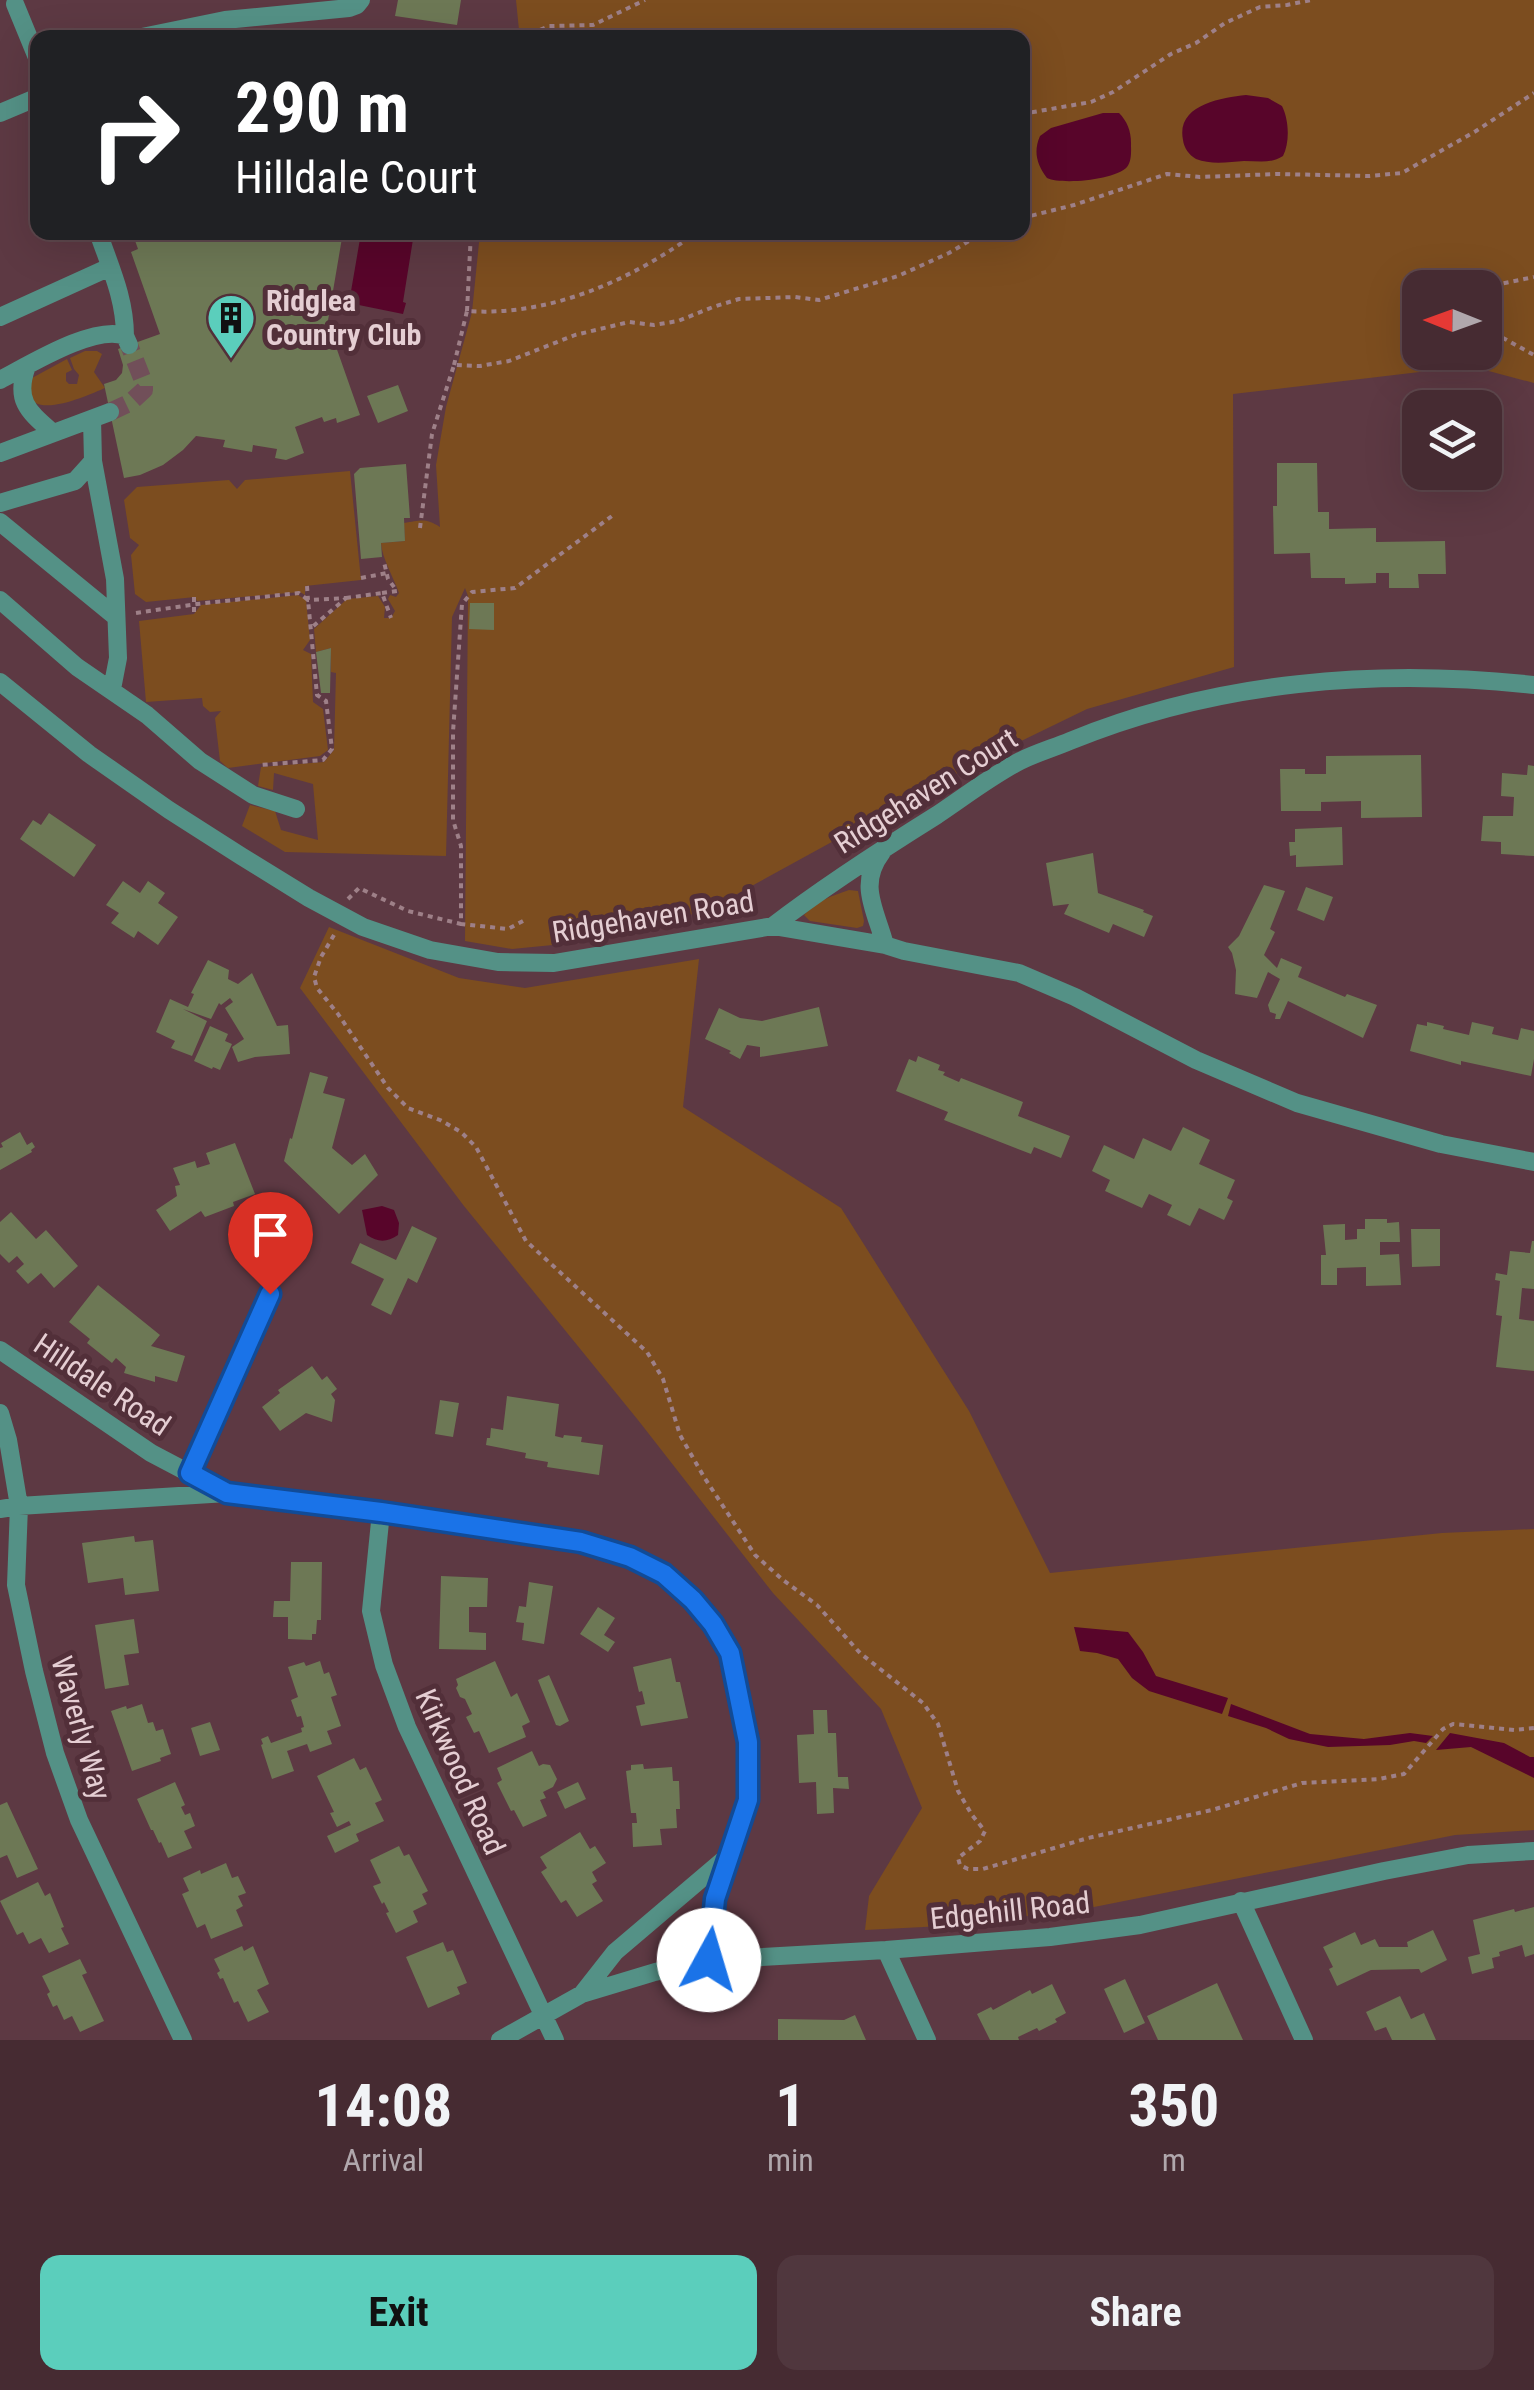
<!DOCTYPE html>
<html lang="en">
<head>
<meta charset="utf-8">
<style>
	:root { --surface:#462b32; --page:#50373e; --text:#f1f3f6; --muted:#b0a7ac; --line:#5e474d; --accent:#5bcebc }
	body { margin:0; font-family:"Roboto Condensed",sans-serif; background:var(--page); color:var(--text); height:100vh; display:flex; flex-direction:column; font-size:38px; white-space:nowrap }
	* { box-sizing:border-box; margin:0 }
	p { font-size:32px; color:var(--muted) }
	.icon { flex:none; width:55px; height:55px; fill:none; stroke:currentColor; stroke-width:2; stroke-linecap:round; stroke-linejoin:round }
	.map { position:relative; height:2040px; overflow:hidden }
	.side { display:flex; flex-direction:column; background:var(--surface); flex:1 }
	.side>* { flex:none }
	.top-card { position:absolute; left:30px; top:30px; width:1000px; height:210px; border-radius:20px; box-shadow:0 10px 40px #0002,0 0 0 2px var(--line); background:#202124; color:#fff; overflow:hidden }
	.needle { width:65px; rotate:271deg }
	.tools { position:absolute; left:1402px; top:270px; display:grid; gap:20px }
	.tools a { display:grid; place-items:center; width:100px; height:100px; border-radius:20px; background:var(--surface); box-shadow:0 10px 40px #0002,0 0 0 2px var(--line); font-size:50px }
	.pin { position:absolute; display:grid; place-items:center; width:85px; height:85px; color:#fff; margin:-102px -42px; border-radius:50% 50% 50% 0; rotate:-45deg; box-shadow:0 0 10px #0007 }
	.pin .icon { rotate:45deg }
	.me { position:absolute; width:110px; margin:-55px; rotate:6deg; stroke-linejoin:round; filter:drop-shadow(0 0 8px #0008) }
	.turn { display:flex; align-items:center; gap:35px; height:210px; padding:0 40px; font-size:45px }
	.turn .icon { width:130px; height:130px; stroke-width:2.5 }
	.turn b { display:block; font-size:70px; line-height:85px }
	.eta { display:flex; justify-content:space-evenly; align-items:center; height:170px; text-align:center }
	.eta b { font-size:60px; font-weight:700; line-height:70px }
	.primary-button { display:flex; gap:20px; margin-top:auto; padding:20px 40px }
	.primary-button a { flex:1; height:115px; border-radius:20px; background:var(--accent); color:#111; font-size:40px; font-weight:700; line-height:115px; text-align:center }
	.primary-button a+a { background:var(--page); color:var(--text) }
	.map>svg:first-child { display:block }
</style>
</head>
<body>
<div class="map">
<svg width="1534" height="2040" viewBox="0 0 1534 2040">
	<rect width="100%" height="100%" fill="#5d3943"/>
	<!-- green -->
	<path fill="#7c4d1f" fill-rule="evenodd" d="M516,0H1534V383L1470,366L1233,394L1234,667L1087,709L974,764L706,911L563,944L512,949L465,941L468,596L465,588L452,617L446,856L285,852L242,826L250,805L275,811L281,830L318,840L313,784L274,773L273,790L258,786L261,767L324,762L334,750L336,673L331,672V648L316,652L314,629L347,599L378,596L385,607L384,618H391L395,611L388,599L390,595L396,597L399,593C393,576 382,558 381,543L405,541L404,523C421,520 426,518 440,527L436,465L446,407L472,312L480,233L1022,232V38L513,37L519,30ZM1420,288H1485V352H1420Z
		M85,351H97L102,354L94,372L105,388C91,394 35,420 29,394C29,392 32,380 32,378L67,359L72,370L66,373V381L69,384H77L79,375L74,369L70,358Z
		M350,471L361,580L305,586V595L300,592L197,601L195,597L146,602L135,594L131,555L139,545L130,538L124,500L137,487L229,480L237,489L245,480Z
		M298,595L306,600L310,640L303,650L311,654L313,702L323,709L328,750L320,756L228,768L220,761L215,718L221,711L210,712L203,706L202,698L146,702L139,621L194,614L201,605Z
		M849,890L858,891L864,921L863,926L857,928L810,921L804,915C816,901 832,896 849,890Z
		M329,927L459,978L525,988L699,959L683,1107L841,1208L969,1411L1050,1573L1442,1533L1534,1529V1830L1455,1835L1084,1909L943,1926L865,1930L869,1896L922,1808L881,1709L773,1593L638,1420L464,1206L300,988Z"/>
	<!-- water -->
	<path fill="#58052a" d="M1246,95L1268,98L1282,106C1289,120 1290,142 1283,156C1271,164 1258,161 1244,161C1229,162 1211,165 1196,159C1189,155 1184,148 1183,140C1176,105 1220,98 1246,95Z
		M1103,113H1119C1127,121 1131,131 1131,143C1131,150 1132,161 1127,167C1115,180 1062,185 1047,178C1037,165 1033,152 1040,136L1051,128Z
		M361,233H414L403,302L406,303L403,314L349,303Z
		M382,1206L394,1210L399,1223L398,1235C387,1242 379,1243 367,1235L362,1210Z
		M1074,1627L1128,1632L1143,1652L1156,1676L1228,1698L1222,1714L1149,1691L1132,1678L1118,1659L1097,1653L1080,1651Z
		M1231,1704L1310,1734L1364,1739L1410,1733L1433,1736L1426,1743L1414,1741L1390,1745L1328,1747L1289,1739L1266,1728L1228,1716Z
		M1450,1733L1504,1743L1530,1757H1534V1778L1471,1747L1436,1750Z"/>
	<!-- building -->
	<path fill="#6d7855" d="M398,0H461L457,25L395,16Z
		M132,232H343L324,344L334,341L360,415L337,423L336,418L324,422L322,417L295,427L304,453L286,460L275,458L277,449L253,445L252,452L223,447L225,440L196,436L183,450L163,465L140,475L124,478L104,384L116,380L122,373L123,365L118,349L160,334L131,252L138,249Z
		M398,385L408,411L378,423L367,396Z
		M1277,463H1317L1318,512H1329V529L1376,528V542L1445,541L1446,574H1418L1419,588H1389V573H1376V583L1345,584V578H1311L1310,553L1274,554L1273,506H1277Z
		M406,464L410,518H404L405,541L381,543L382,557L361,559L354,474L360,468Z
		M470,603H494V630L469,629Z
		M331,648L330,693H321L316,652Z
		M1421,755L1422,817L1361,818V801L1321,802V811H1281L1280,769H1305V774H1326V756Z
		M1528,765L1534,766V856L1501,854V842L1481,841L1483,816H1513L1514,797L1501,796L1502,773L1527,775Z
		M49,813L96,845L74,877L20,839L33,820L41,825Z
		M1342,827L1343,865L1296,867V855L1290,856L1289,842H1295V829Z
		M1093,853L1098,893L1144,910L1143,912L1153,916L1144,937L1113,924L1109,933L1064,914L1069,904L1053,906L1046,863Z
		M123,881L140,893L148,881L165,893L158,903L178,917L158,945L138,931L134,938L111,923L119,913L106,905Z
		M1264,885L1285,891L1270,929L1275,932L1264,955L1277,968L1281,958L1302,967L1298,977L1345,997L1347,994L1377,1005L1363,1038L1288,1001L1280,1019H1275L1276,1014L1270,1012L1268,1005L1280,979L1268,972L1257,998L1235,994L1236,970L1232,953L1228,947L1239,936Z
		M1306,887L1333,897L1324,921L1297,910Z
		M208,960L229,970L228,979L238,984L252,973L277,1026L288,1025L290,1054L255,1057L238,1062L232,1047L244,1039L225,1008L233,1002L230,998L221,1005L219,1003L211,1019L183,1009L207,1021L192,1056L171,1048L175,1041L156,1032L170,999L188,1007L194,994L191,993Z
		M819,1007L828,1046L760,1057V1047L747,1045L740,1059L729,1053L731,1051L705,1039L719,1008L740,1018L762,1021Z
		M1427,1022L1444,1026L1443,1029L1469,1035L1472,1022L1494,1027L1492,1034L1518,1040L1521,1028L1534,1031V1059L1531,1076L1461,1061V1065L1410,1051L1417,1024L1427,1026Z
		M210,1026L228,1034L225,1041L232,1044L220,1070L213,1067L212,1069L194,1061Z
		M918,1056L940,1065L938,1070L945,1072L943,1075L959,1082L961,1078L1023,1102L1018,1116L1070,1136L1061,1158L1034,1147L1031,1154L944,1120L948,1112L896,1091L909,1059L916,1062Z
		M310,1072L328,1077L323,1093L345,1099L332,1148L352,1165L365,1154L378,1175L339,1214L284,1161L290,1138L292,1139Z
		M1183,1127L1210,1140L1199,1164L1235,1180L1227,1198L1233,1201L1224,1220L1199,1208L1190,1226L1167,1215L1172,1205L1149,1194L1142,1208L1105,1191L1110,1180L1092,1171L1104,1145L1134,1159L1143,1138L1171,1151Z
		M20,1132L27,1145L32,1142L35,1147L31,1150L32,1152L0,1170V1148L3,1147L1,1143Z
		M235,1143L255,1194L233,1202L234,1206L205,1217L201,1211L170,1231L156,1210L177,1196L175,1186L180,1185L173,1168L195,1161L197,1168L210,1164L206,1153Z
		M11,1212L36,1239L46,1230L78,1266L54,1288L41,1273L28,1284L16,1271L24,1264L17,1256L9,1263L0,1254V1222Z
		M1365,1219H1387V1223L1399,1222L1400,1242H1380V1255L1399,1254L1401,1285L1366,1286V1267L1337,1268V1285H1321V1255H1326L1323,1225L1345,1224V1240L1357,1239V1229H1365Z
		M412,1226L437,1238L417,1283L408,1278L391,1315L371,1305L384,1279L351,1263L360,1243L396,1260Z
		M1411,1229H1440V1266L1412,1267Z
		M1532,1241H1534V1289L1522,1288L1519,1319L1534,1321V1371L1496,1367L1502,1316L1496,1315L1500,1281L1495,1280L1496,1273L1507,1275L1510,1251L1530,1253Z
		M98,1285L160,1335L151,1346L185,1356L177,1382L155,1376V1382L124,1373L126,1367L116,1358L112,1363L87,1343L90,1339L69,1322Z
		M312,1366L322,1380L327,1376L337,1389L331,1394L335,1400L332,1422L306,1413L280,1431L262,1407L280,1393L278,1390Z
		M507,1396L559,1404L555,1436L563,1438L564,1435L582,1437L581,1442L603,1445L599,1475L547,1467L548,1462L525,1458L526,1453L486,1445L487,1438H490L491,1428L503,1430Z
		M440,1400L459,1403L453,1437L435,1434Z
		M134,1536L135,1542L153,1540L159,1591L125,1595L123,1578L88,1583L82,1543Z
		M291,1562H322L321,1620H317L316,1634H312V1640L288,1639V1617H273L274,1601H290Z
		M441,1576L488,1578L487,1607H469V1632L486,1633V1650L439,1649Z
		M529,1582L553,1586L544,1644L522,1640L524,1623L516,1622L519,1606L526,1607Z
		M598,1607L615,1618L604,1635L615,1642L608,1652L580,1634Z
		M134,1619L139,1653L124,1655L129,1685L105,1689L95,1625Z
		M671,1658L676,1682H680L688,1718L641,1726L636,1706L645,1704L642,1691L639,1692L633,1667Z
		M320,1661L324,1674L329,1672L337,1695L331,1697L341,1726L327,1731L332,1744L310,1752L307,1744L287,1751L294,1771L272,1779L261,1745L263,1744L261,1739L268,1736L271,1743L302,1732L301,1728L304,1727L301,1716L297,1717L291,1700L298,1697L288,1667L304,1662L306,1666Z
		M495,1661L511,1697L517,1693L530,1722L522,1726L526,1737L489,1753L479,1731L474,1733L466,1717L472,1714L465,1699L460,1697L456,1688L458,1685L456,1679Z
		M549,1675L569,1721L560,1726L556,1725L538,1680Z
		M142,1704L148,1723L153,1722L156,1731L163,1729L171,1754L160,1758L161,1761L132,1771L111,1711L126,1706L127,1709Z
		M813,1710H827L828,1733H836L838,1777H848L849,1789L833,1788L834,1813L817,1814L816,1782L799,1783L797,1735L814,1734Z
		M210,1722L220,1750L200,1756L191,1728Z
		M532,1751L539,1766L543,1764L550,1765L557,1779L553,1787L543,1792L546,1798L540,1800L547,1816L523,1827L514,1810L511,1811L497,1783L502,1780L497,1768Z
		M354,1758L360,1770L366,1767L382,1800L375,1803L384,1821L356,1834L359,1841L335,1853L327,1836L351,1825L349,1821L337,1827L330,1813L334,1812L317,1776Z
		M643,1764L644,1769L672,1767L673,1781H679L680,1809H676L677,1828L660,1829L662,1845L633,1847L632,1823H637L636,1813H631L626,1771L631,1770V1765Z
		M175,1782L185,1805L181,1807L185,1815L190,1813L195,1826L184,1831L192,1848L168,1858L161,1842L159,1843L153,1830H151L137,1799Z
		M578,1782L586,1799L565,1809L557,1792Z
		M7,1802L38,1869L17,1878L7,1855L0,1858V1805Z
		M580,1832L590,1849L595,1846L606,1863L592,1872L597,1881L592,1884L603,1901L577,1917L566,1900L561,1903L541,1872L547,1868L540,1857Z
		M399,1846L404,1856L409,1854L428,1891L422,1894L427,1904L413,1911L418,1922L396,1933L386,1913L389,1912L384,1902L382,1904L373,1886L381,1883L370,1860Z
		M226,1863L232,1878L238,1876L246,1893L238,1896L243,1906L236,1910L243,1926L211,1939L205,1924L197,1928L182,1894L189,1891L183,1878L200,1870L201,1874Z
		M38,1882L45,1896L50,1893L64,1927L61,1928L69,1944L49,1953L41,1938L29,1944L23,1932L17,1935L0,1901Z
		M1534,1907V1954L1525,1957L1522,1945L1499,1952L1500,1956L1492,1958L1494,1968L1472,1974L1468,1957L1480,1954L1473,1920L1514,1909L1515,1912Z
		M1433,1930L1447,1960L1421,1973L1419,1969L1371,1970L1337,1986L1329,1969L1333,1967L1323,1947L1355,1932L1361,1945L1375,1939L1379,1947H1408L1407,1942Z
		M443,1942L447,1952L453,1950L467,1983L457,1987L460,1994L428,2008L406,1957Z
		M242,1946L244,1951L253,1946L269,1984L257,1990L269,2012L248,2022L238,2001L234,2003L223,1978L220,1979L217,1973L220,1971L214,1959Z
		M80,1959L87,1973L82,1975L104,2021L80,2032L72,2016L64,2020L57,2005L53,2007L47,1994L50,1992L42,1976Z
		M1125,1979L1145,2023L1124,2033L1104,1989Z
		M1217,1983L1243,2040H1158L1147,2016Z
		M1052,1984L1066,2013L1055,2019L1057,2022L1039,2031L1037,2028L1018,2037L1019,2040H990L977,2014L991,2007L993,2010L1030,1990L1032,1994Z
		M1400,1996L1411,2019L1424,2013L1436,2040H1392L1386,2027L1375,2031L1366,2012Z
		M855,2015L866,2040H778V2019L844,2020Z"/>
	<g fill="none" stroke-linecap="round" stroke-linejoin="round">
		<!-- minor-tunnel -->
		<path stroke="#714f59" stroke-width="18" stroke-dasharray="18 9" stroke-linecap="butt" d="M110,412L131,402L144,390V383L129,345"/>
		<!-- path -->
		<path stroke="#9e8088" stroke-width="4" stroke-dasharray="5 5" stroke-linecap="butt" d="M522,38L549,26L593,25L645,0
			M1022,114L1091,102L1113,92L1171,54L1196,43L1225,23L1260,7L1287,5L1311,0
			M1022,218L1074,205L1167,174L1200,177L1277,174L1369,176L1402,173L1476,131L1534,93
			M1485,290L1495,285L1534,277
			M467,311L471,232
			M1485,328L1534,355
			M454,365L467,311C549,317 632,280 697,232
			M420,528L432,434L454,365L480,366L509,361L575,335L629,322L654,325L678,321L713,307L739,299L795,297L819,300L898,276L949,253L984,232
			M361,578L387,573
			M307,586L308,600L346,598L311,628
			M382,593L397,591L388,579L384,562
			M194,597V614
			M346,598L382,593L391,618
			M136,613L197,604L299,593L308,600L317,695L326,701L332,749L323,760L261,765
			M348,899L359,888L408,911L461,924
			M523,921L508,929L461,924V846L453,820V732L462,604L472,592L515,588L612,516
			M334,935L321,957L314,977L317,988L338,1014L388,1088L408,1108L440,1120L461,1132L476,1147L526,1241L647,1352L663,1379L680,1435L704,1477L755,1555L783,1580L817,1605L860,1653L923,1703L938,1724L958,1791L972,1815L985,1831L980,1841L958,1858L960,1865L968,1869H983L1088,1838L1212,1810L1302,1783L1379,1779L1404,1774L1443,1729L1453,1724L1514,1730L1534,1728"/>
		<!-- minor -->
		<path stroke="#549186" stroke-width="18" d="M15,4L38,60
			M137,38L225,20L349,8L357,5L361,0
			M0,113L38,97
			M98,232C110,267 125,298 125,336
			M0,317L110,267
			M27,366C14,401 29,412 53,433
			M0,380C29,365 95,324 125,336L129,345
			M0,453L110,412
			M93,461L115,579L118,658L112,689
			M0,503L75,481L93,461L92,419
			M0,522L116,617
			M0,600L77,667L147,715L200,761L253,795L296,809
			M0,682L89,754L169,810L241,856L309,898L363,927L430,950L498,962L554,963L773,926L885,945L904,951L1019,973L1075,997L1196,1060L1297,1103L1441,1144L1534,1162
			M882,852C857,885 876,910 885,945
			M773,926C825,886 881,850 937,815C964,797 991,776 1020,761C1036,753 1053,748 1070,741C1216,681 1377,668 1534,685
			M0,1350L151,1453L227,1493
			M0,1413L8,1440L19,1506L16,1585L34,1671L55,1753L79,1820L183,2040
			M190,1473L270,1294
			M0,1509L19,1506L227,1493L381,1512L581,1542L630,1557L664,1574L693,1600L713,1624L730,1653L748,1742L747,1801L715,1899L709,1960
			M381,1512L371,1611L384,1665L407,1727L555,2040
			M1241,1901L1304,2040
			M886,1950L927,2040
			M582,1994L615,1952L728,1856
			M500,2040L582,1994L655,1972L709,1960L886,1950L1050,1937L1140,1925L1384,1871L1468,1855L1534,1851"/>
	</g>
	<g fill="none" stroke-linecap="round" stroke-linejoin="round">
		<!-- route casing -->
		<g stroke="#114b97" stroke-width="25">
			<path id="route" d="M270,1294L190,1473L227,1493L381,1512L581,1542L630,1557L664,1574L693,1600L713,1624L730,1653L748,1742V1800L715,1899L709,1960"/>
		</g>
		<!-- route -->
		<use href="#route" stroke="#1a73e8" stroke-width="18"/>
	</g>
	<!-- icons -->
	<defs>
		<g id="building-pin" transform="scale(2.5)"><path d="M0 17L-7.5 6A9.5 9.5 0 1 1 7.5 6Z" fill="#5bcebc" stroke="#522f39"/><path d="M-4-6H4V6H1V3H-1V6H-4ZM-2.5-4.3h1.7v1.8h-1.7ZM.8-4.3h1.7v1.8H.8ZM-2.5-1h1.7V.8h-1.7ZM.8-1h1.7V.8H.8Z" fill="#111"/></g>
	</defs>
	<g fill-rule="evenodd">
		<use href="#building-pin" x="231" y="318"/>
	</g>
	<g text-anchor="middle" stroke-width="10" stroke-linejoin="round" paint-order="stroke">
		<!-- poi labels -->
		<g font-size="30" font-weight="bold" fill="#e5ced3" stroke="#522f39" text-anchor="start">
			<text x="266" y="311">Ridglea<tspan x="266" dy="34">Country Club</tspan></text>
		</g>
		<!-- street labels -->
		<g font-size="30" fill="#e5ced3" stroke="#522f39">
			<text transform="translate(926 791) rotate(-32)" y="10">Ridgehaven Court</text>
			<text transform="translate(653 917) rotate(-9)" y="10">Ridgehaven Road</text>
			<text transform="translate(102 1385) rotate(34)" y="10">Hilldale Road</text>
			<text transform="translate(81 1728) rotate(74)" y="10">Waverly Way</text>
			<text transform="translate(460 1772) rotate(66)" y="10">Kirkwood Road</text>
			<text transform="translate(1010 1911) rotate(-6)" y="10">Edgehill Road</text>
		</g>
	</g>
</svg>
<div class="tools">
<a><svg class="needle" viewBox="-14 -14 28 28"><path d="M0-13l5 13h-10z" fill="#e53935"/><path d="M0 13l5-13h-10z" fill="#b0a7ac"/></svg></a>
<a><svg class="icon" aria-label="layers" viewBox="0 0 24 24"><path d="M12 4l9 5-9 5-9-5zM3 14l9 5 9-5"/></svg></a>
</div>
<div class="pin" style="left:270px;top:1294px;background:#d93025"><svg class="icon" aria-label="arrive" viewBox="0 0 24 24"><path d="M6 21V4h12l-3 4 3 4H6"/></svg></div>
<svg class="me" style="left:709px;top:1960px" viewBox="-20 -20 40 40"><circle r="19" fill="#fff"/><path d="M0-13L10 11 0 6-10 11z" fill="#1a73e8"/></svg>
<div class="top-card">
<div class="turn"><svg class="icon" aria-label="right" viewBox="0 0 24 24"><path d="M7 20v-9h11M14 6l5 5-5 5"/></svg><div><b>290 m</b>Hilldale Court</div></div>
</div>
</div>
<section class="side">
<div class="eta">
<div><b>14:08</b><p>Arrival</p></div>
<div><b>1</b><p>min</p></div>
<div><b>350</b><p>m</p></div>
</div>
<div class="primary-button"><a>Exit</a><a>Share</a></div>
</section>
</body>
</html>
